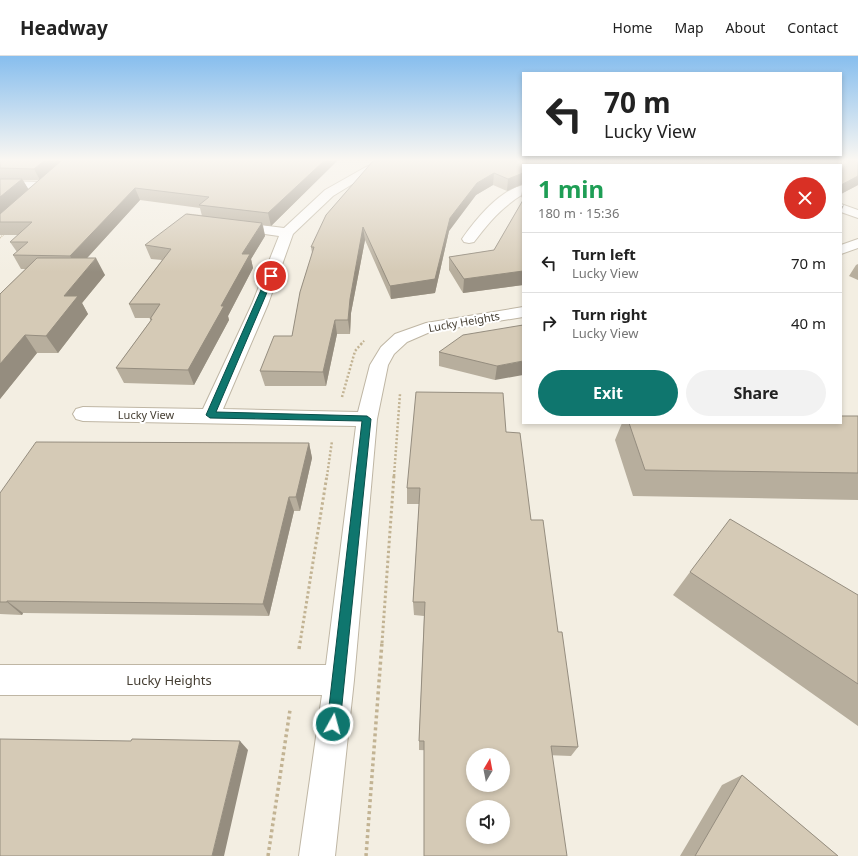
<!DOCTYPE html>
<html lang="en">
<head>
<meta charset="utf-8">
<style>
	:root { --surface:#fff; --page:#f2f2f2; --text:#222; --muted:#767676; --line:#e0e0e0; --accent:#0f766e }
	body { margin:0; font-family:"Noto Sans",sans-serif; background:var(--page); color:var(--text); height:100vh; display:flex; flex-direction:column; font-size:15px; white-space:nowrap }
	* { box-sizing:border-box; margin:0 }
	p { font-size:13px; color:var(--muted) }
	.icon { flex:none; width:22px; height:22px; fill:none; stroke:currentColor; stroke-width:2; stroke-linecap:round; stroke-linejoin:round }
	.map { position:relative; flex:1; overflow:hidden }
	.details { position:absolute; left:522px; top:108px; width:320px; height:260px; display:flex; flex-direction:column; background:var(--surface); border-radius:0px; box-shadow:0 2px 6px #0003 }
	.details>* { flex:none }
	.hud { position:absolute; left:522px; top:16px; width:320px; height:84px; border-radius:0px; box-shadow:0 2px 6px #0003; background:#fff; color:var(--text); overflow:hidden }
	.needle { width:26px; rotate:10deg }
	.controls { position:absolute; left:466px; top:692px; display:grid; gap:8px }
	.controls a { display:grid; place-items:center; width:44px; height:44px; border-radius:50%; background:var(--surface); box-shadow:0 2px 6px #0003; font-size:20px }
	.pin { position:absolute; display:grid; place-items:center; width:34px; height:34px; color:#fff; margin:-17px; border:2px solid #fff; border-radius:50%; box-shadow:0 1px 4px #0007 }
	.me { position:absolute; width:44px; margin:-22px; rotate:7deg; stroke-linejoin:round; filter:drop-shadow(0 0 3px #0008) }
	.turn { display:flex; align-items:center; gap:14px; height:84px; padding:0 16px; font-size:18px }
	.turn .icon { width:52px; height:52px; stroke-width:2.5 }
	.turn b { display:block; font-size:28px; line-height:34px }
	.round { display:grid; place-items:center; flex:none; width:42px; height:42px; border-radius:21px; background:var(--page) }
	.summary { display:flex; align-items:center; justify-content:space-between; height:68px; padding:0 16px }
	h1 { font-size:24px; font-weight:700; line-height:30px; color:#1e9e55 }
	.primary-button { display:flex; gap:8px; margin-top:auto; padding:8px 16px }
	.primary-button a { flex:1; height:46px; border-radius:24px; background:var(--accent); color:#fff; font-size:16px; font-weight:700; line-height:46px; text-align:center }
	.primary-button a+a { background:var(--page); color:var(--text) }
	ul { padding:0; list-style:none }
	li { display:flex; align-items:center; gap:12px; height:60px; padding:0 16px; border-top:1px solid var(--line) }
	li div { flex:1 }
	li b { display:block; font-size:15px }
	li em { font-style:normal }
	header { display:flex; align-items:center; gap:24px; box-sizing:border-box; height:56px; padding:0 20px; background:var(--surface); border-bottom:1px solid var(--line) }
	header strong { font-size:19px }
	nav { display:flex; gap:22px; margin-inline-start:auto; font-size:14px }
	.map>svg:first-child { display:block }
</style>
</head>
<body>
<header>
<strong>Headway</strong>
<nav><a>Home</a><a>Map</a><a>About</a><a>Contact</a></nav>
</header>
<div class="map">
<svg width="858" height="800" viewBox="0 0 858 800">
	<rect width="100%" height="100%" fill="#f3eee2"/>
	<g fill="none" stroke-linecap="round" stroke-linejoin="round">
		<!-- minor casing -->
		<g stroke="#bfb6a4" stroke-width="2">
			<path id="minor" d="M382,104H396L395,106L372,116L333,140L293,178L268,248L223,353L358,356L370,309L381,291L395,278L426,267L523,251V261L430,276L407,286L394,298L388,309L377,363L354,624L335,800H299L322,639H0V609H326L356,370L83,365L76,363L73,358L76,353L83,351L203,353L252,248L279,180L230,173L228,170L230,167L235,166L284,172L325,134L364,112Z
				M0,125L44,126L48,127L50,130L48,133L44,134L0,133Z
				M523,129V138C501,152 489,166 474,186L469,187L464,186L462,183C476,163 499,135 523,129Z
				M841,148L858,154V162L841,156Z
				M858,183V192L841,198V189Z"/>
		</g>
		<!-- path-far4 -->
		<path stroke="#c2b393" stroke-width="1.5" stroke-dasharray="1 1" stroke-linecap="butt" d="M184,160L187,158L204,160
			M0,182L5,177"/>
		<!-- path-far3 -->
		<path stroke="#c2b393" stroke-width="2" stroke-dasharray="1.5 1.5" stroke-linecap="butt" d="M361,288L365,284"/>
		<!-- path-far2 -->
		<path stroke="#c2b393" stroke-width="2.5" stroke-dasharray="2 2" stroke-linecap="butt" d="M342,341L355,295L362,287
			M327,420L332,385
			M394,420L400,338"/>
		<!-- path-far1 -->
		<path stroke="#c2b393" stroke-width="3" stroke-dasharray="2.5 2.5" stroke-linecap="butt" d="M300,587L327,419
			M382,587L394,419"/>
		<!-- path -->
		<path stroke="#c2b393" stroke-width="3.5" stroke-dasharray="3 3" stroke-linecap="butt" d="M299,593L300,586
			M268,800L290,654
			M366,800L382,586"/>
		<!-- minor -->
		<use href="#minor" fill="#fff" fill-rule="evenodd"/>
	</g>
	<!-- wall -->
	<path fill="#b7ae9d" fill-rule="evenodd" d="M0,104H338L271,170L263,169L265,180L251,203L253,212L228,260L229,264L194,329L124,327L116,312L151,264L150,263L151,262H135L129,248L162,204L151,203L145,189L202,160L200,152L140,144L87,202L105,219L82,247L88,258L58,297H37L0,343V238L26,213H21L13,199L17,196L10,186L18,179H0ZM23,124H39L28,133Z
		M858,104V129L841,138V109H523V128L507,135L493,129L476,139L449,175L435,237L391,243L365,184L351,257L350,278H337L326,330H265L260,315L292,280L312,197L311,191L373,105Z
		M523,129V142L521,141Z
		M523,144V229L463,237L449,214V201L494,194Z
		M858,208V224L849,220L856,209Z
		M523,269L495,324L439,310V296Z
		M858,360V444L633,440L615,384L622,367Z
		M506,376L531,464L558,576L578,691L571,700L419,694V685L424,560L414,559L413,546L419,448H407V432Z
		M309,387L312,402L300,455H294L269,560L23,557L22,559L0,558V437Z
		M690,516L858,539V670L673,539Z
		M742,719L838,800H680L722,729Z"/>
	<!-- shaded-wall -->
	<path fill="#958d7f" d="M45,104H65L40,124L34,113Z
		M325,104H338L271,170L268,157Z
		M494,117L493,129L476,139L449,175L435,237L391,243L390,230L450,162L477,127Z
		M523,117V128L507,135L508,123Z
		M858,120V129L841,138V129Z
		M22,123L29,134L0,159V141Z
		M135,132L140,144L77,213L70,200Z
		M844,149L841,155V151Z
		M262,167L265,180L251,203L253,212L228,260L229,264L194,329L188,314L221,250L242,198Z
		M363,171L365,184L351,257L350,278L348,264L350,243Z
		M96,202L105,219L82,247L88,258L58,297L46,280L64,240Z
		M523,215V229L463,237L464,223Z
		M335,264L337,278L326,330L323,316Z
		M25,279L37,297L0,343V308Z
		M523,305V319L495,324L497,310Z
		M309,387L312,402L300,455L296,441Z
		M289,441L294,455L269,560L263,548Z
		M7,545L23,557L22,559L7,546Z
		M240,685L248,694L224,800H212Z"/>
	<!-- building -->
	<path fill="#d5cab6" stroke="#958d7f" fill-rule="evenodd" d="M0,104H45L34,113L0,112Z
		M62,104H325L268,157L199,149L209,141L135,132L70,200L13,199L28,186H10L32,166H0V158Z
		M375,104H858V120L841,129V109H523V117L508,123L494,117L477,127L450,162L435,223L390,230L363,171L350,243L348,264H335L323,316L260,315L274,280H292L300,236L314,191H311L326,159L373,105Z
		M0,123H22L0,141Z
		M523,144V215L464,223L449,201L494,194Z
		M186,158L262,167L242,198H250L221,250H224L188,314L116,312L152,263H150L160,248H129L171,193L145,189Z
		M37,202H96L64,240H78L46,280L25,279L0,308V238Z
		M523,269V305L497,310L439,296L463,279Z
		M416,336L503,337L506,376L520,377L531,464H543L558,576H562L578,691L551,690L567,800H424V685H419L425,546H413L420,432H407ZM473,699H503V729H473ZM473,751H503V781H473Z
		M841,360H858V417L645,414L629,367H841Z
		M36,386L309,387L296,441H289L263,548L7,545V546H0V437Z
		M730,463L858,539V628L690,516Z
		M0,683L131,685L132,683L240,685L212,800H0Z
		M742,719L838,800H695Z"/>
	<!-- sky -->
	<linearGradient id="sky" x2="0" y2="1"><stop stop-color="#87beee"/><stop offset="0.48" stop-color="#faf7f2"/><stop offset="1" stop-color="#faf7f2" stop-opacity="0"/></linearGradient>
	<rect width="858" height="216" fill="url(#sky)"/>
	<!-- route -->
	<path fill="#0f766e" stroke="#0a4d48" d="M268,218L274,220L216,356L367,360L371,363L340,668L338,673L333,675L329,673L327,668L362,365L210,362L206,359Z"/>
	<g text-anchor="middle" stroke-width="4" stroke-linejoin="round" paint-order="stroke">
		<!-- street labels -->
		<g font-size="11" fill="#453e32" stroke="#fff">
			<text transform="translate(464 266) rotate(-10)" y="4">Lucky Heights</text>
			<text x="146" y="363">Lucky View</text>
		</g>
		<!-- near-street labels -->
		<g font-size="13" fill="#453e32" stroke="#fff">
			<text x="169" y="629">Lucky Heights</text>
		</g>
	</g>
</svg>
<div class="controls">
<a><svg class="needle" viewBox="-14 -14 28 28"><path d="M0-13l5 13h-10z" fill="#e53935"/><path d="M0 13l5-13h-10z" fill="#767676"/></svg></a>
<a><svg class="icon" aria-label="sound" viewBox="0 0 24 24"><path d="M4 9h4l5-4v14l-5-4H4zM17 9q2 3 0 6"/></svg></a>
</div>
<div class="pin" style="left:271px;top:220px;background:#d93025"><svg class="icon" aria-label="arrive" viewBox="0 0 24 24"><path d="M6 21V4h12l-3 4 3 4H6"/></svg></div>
<svg class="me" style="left:333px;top:668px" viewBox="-20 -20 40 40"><circle r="17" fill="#0f766e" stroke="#fff" stroke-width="3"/><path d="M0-11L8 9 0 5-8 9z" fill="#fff"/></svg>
<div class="hud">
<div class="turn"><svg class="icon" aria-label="left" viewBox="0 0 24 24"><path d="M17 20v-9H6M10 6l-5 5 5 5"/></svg><div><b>70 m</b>Lucky View</div></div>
</div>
<section class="details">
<div class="summary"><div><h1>1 min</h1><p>180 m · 15:36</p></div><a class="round" style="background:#d93025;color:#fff"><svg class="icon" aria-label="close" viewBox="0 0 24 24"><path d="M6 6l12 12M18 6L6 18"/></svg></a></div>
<ul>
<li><svg class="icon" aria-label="left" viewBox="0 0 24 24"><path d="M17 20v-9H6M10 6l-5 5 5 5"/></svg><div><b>Turn left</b><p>Lucky View</p></div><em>70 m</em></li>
<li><svg class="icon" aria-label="right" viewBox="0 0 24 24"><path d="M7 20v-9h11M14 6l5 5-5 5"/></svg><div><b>Turn right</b><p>Lucky View</p></div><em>40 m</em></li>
</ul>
<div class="primary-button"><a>Exit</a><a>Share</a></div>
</section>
</div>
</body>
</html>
